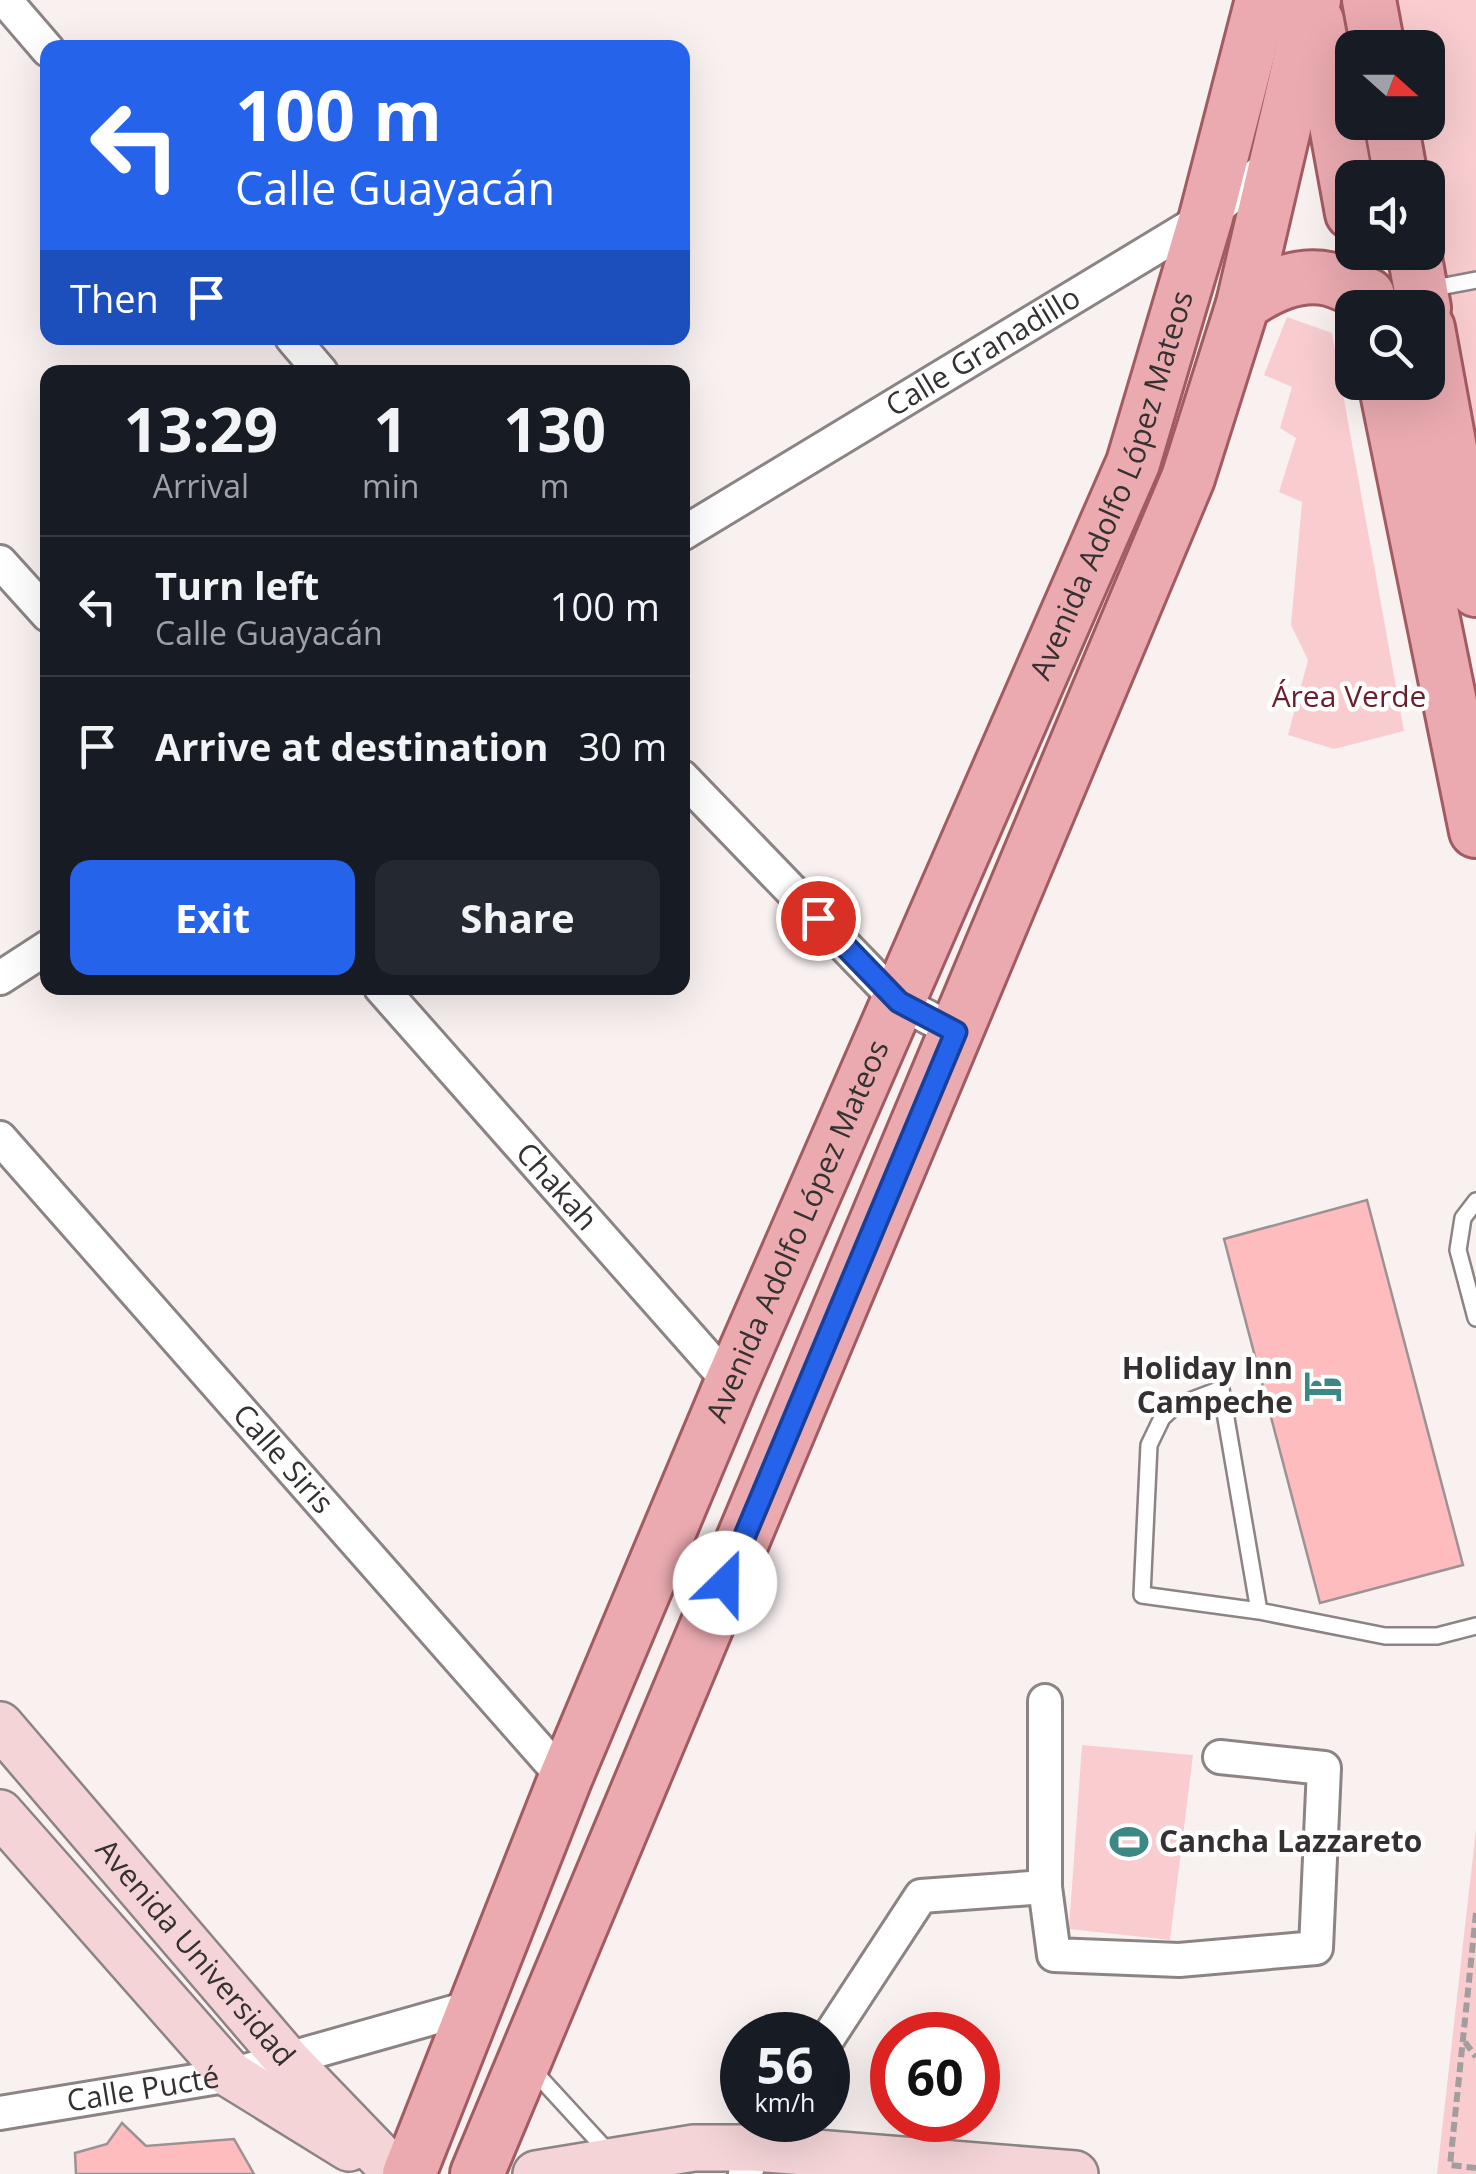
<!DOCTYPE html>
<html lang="en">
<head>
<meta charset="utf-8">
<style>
	:root { --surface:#171b24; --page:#242831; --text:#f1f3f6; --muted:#9ea1a6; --line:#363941; --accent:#2563eb }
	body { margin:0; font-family:"Open Sans",sans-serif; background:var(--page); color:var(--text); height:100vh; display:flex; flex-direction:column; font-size:38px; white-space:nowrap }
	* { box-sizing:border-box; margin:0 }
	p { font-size:32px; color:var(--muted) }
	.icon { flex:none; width:55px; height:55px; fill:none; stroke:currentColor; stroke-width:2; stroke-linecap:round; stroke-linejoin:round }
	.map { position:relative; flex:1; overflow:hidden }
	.panel { position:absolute; left:40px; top:365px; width:650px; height:630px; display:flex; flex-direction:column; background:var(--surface); border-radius:20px; box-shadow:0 10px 40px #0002 }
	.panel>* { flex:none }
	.banner { position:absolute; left:40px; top:40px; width:650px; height:305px; border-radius:20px; box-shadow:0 10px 40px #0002; background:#2563eb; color:#fff; overflow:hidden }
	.needle { width:65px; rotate:111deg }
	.tools { position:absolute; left:1335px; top:30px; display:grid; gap:20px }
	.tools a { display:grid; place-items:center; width:110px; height:110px; border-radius:20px; background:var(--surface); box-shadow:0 10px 40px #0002; font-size:50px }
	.speed { position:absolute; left:720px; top:2012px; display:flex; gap:20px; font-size:50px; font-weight:700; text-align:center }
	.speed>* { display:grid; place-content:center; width:130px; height:130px; border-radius:50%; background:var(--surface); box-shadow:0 10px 40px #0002; line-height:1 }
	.speed small { font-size:25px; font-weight:400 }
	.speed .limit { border:15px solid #d22; background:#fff; color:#111 }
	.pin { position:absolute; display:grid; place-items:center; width:85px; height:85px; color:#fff; margin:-42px; border:5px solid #fff; border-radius:50%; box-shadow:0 2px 10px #0007 }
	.me { position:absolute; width:110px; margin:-55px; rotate:23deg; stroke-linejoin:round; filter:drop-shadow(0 0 8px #0008) }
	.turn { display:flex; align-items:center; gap:35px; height:210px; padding:0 30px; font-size:45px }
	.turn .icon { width:130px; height:130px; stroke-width:2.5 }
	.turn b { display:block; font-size:70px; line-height:85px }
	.then { display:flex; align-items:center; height:95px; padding:0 30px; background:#0003; gap:20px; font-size:38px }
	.eta { display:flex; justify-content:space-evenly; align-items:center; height:170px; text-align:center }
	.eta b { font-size:60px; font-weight:700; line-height:70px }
	.action { display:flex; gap:20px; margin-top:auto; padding:20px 30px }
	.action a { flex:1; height:115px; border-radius:20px; background:var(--accent); color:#fff; font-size:40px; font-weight:700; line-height:115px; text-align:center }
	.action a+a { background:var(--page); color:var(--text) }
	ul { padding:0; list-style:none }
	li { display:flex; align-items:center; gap:30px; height:140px; padding:0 30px; border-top:2px solid var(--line) }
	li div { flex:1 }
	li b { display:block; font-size:38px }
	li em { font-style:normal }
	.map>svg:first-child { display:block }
</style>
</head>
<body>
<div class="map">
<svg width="1476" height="2174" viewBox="0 0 1476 2174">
	<rect width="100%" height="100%" fill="#f9f0f0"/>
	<!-- green -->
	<path fill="#f9cdcf" d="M1382,0H1476V526L1428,252V178L1414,177L1405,123L1428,122V48L1389,47Z
		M1287,317L1332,333L1404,731L1334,749L1288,735L1308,660L1291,625L1302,502L1279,492L1296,438L1280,428L1292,387L1264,375Z
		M1082,1745L1193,1755L1170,1940L1069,1929Z
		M1476,1829V2174H1437Z"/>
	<!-- building -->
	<path fill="#febcbf" stroke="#9b9393" stroke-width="2.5" d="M1367,1200L1463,1565L1320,1603L1224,1239Z
		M122,2123L146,2146L234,2139L254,2174H76L75,2153L107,2144Z"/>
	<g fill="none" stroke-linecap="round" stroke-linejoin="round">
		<!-- lane casing -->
		<g stroke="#8c8484" stroke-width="20">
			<path id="lane" d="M1429,289L1476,280
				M1476,1201L1463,1218L1458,1250L1476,1318
				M1259,1611L1221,1389L1174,1407L1162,1418L1149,1445L1142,1595L1259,1611L1385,1636H1437L1476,1626
				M531,2068L610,2154"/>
		</g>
		<!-- street casing -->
		<g stroke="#8c8484" stroke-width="38">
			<g id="street">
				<path d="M5,0L48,50"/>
				<path d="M292,338L321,372"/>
				<path id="s1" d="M682,534L1206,217L1277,159"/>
				<path d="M0,562L48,615"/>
				<path d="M682,777L899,1002L956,1032"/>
				<path d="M0,978L48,947"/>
				<path id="s2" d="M381,988L731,1384"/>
				<path id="s3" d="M0,1138L565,1779"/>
				<path d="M1045,1701V1887L1054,1955L1179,1960L1316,1948L1324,1768L1220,1757"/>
				<path d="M828,2038L921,1896L1045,1887"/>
				<path id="s4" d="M0,2113L231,2075L475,2006"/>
				<path d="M745,2174L755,2148L774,2120"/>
			</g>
		</g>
		<!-- secondary casing -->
		<g stroke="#8c8484" stroke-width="50">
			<g id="secondary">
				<path id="s5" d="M0,1725L287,2060L397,2174"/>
				<path d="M0,1813L231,2075L349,2148"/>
				<path d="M536,2174L694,2148H755L1075,2174"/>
			</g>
		</g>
		<!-- primary casing -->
		<g stroke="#a25b61" stroke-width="58">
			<g id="primary">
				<path d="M1369,0L1378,48"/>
				<path d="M1317,21L1352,213"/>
				<path d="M1391,122L1401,178"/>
				<path d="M1414,252L1424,308"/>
				<path d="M1243,304C1268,287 1297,272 1329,279C1342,282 1355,290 1368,295"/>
				<path d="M1428,328L1476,590"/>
				<path d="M1385,382L1476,831"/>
				<path id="s6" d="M409,2174L565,1779L731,1384L1133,463L1206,217L1262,0"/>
				<path d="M477,2174L1188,478L1243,304L1314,0"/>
			</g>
		</g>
		<!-- path -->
		<path stroke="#a49d9d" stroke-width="6" stroke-dasharray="10 5" stroke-linecap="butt" d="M1476,1913L1450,2165L1476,2168
			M1465,2042L1476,2057"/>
		<!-- lane -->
		<use href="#lane" stroke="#fff" stroke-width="15"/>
		<!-- street -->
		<use href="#street" stroke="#fff" stroke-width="32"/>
		<!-- secondary -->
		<use href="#secondary" stroke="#f4d4d7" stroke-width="45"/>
		<!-- primary -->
		<use href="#primary" stroke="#eaaab0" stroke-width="52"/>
	</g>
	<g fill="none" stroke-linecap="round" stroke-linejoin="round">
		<!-- route casing -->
		<g stroke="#184099" stroke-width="25">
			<path id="route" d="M725,1583L956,1032L899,1002L818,918"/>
		</g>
		<!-- route -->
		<use href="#route" stroke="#2563eb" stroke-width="18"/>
	</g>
	<!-- icons -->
	<defs>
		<g id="hotel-bare" transform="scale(3)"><path d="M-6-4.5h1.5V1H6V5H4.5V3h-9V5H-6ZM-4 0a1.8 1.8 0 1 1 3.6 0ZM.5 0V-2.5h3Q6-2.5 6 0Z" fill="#3e8787" stroke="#fff" stroke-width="2.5" paint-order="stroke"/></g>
		<g id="stadium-bare" transform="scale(3)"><path d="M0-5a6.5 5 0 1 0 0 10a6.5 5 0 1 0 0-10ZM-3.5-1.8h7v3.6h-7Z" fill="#3e8787" stroke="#fff" stroke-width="2.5" paint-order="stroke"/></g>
	</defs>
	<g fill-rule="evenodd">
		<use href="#hotel-bare" x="1323" y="1386"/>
		<use href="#stadium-bare" x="1129" y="1842"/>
	</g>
	<g text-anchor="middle" stroke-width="9" stroke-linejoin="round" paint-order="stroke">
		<!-- street labels -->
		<g font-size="30" fill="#353131" stroke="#fff">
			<text dy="10" stroke="none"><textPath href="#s1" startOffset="352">Calle Granadillo</textPath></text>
			<text dy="10" stroke="none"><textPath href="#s6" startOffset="1830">Avenida Adolfo López Mateos</textPath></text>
			<text dy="10" stroke="none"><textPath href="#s2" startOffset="265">Chakah</textPath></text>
			<text dy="10" stroke="none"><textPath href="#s6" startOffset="1020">Avenida Adolfo López Mateos</textPath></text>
			<text dy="10" stroke="none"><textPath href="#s3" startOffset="428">Calle Siris</textPath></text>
			<text dy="10" stroke="none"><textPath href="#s5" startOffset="300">Avenida Universidad</textPath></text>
			<text dy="10" stroke="none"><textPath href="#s4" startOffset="145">Calle Pucté</textPath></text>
		</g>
		<!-- park labels -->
		<g font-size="30" fill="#6a1e2a" stroke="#fff">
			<text x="1349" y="707">Área Verde</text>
		</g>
		<!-- poi labels -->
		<g font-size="30" font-weight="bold" fill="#353131" stroke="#fff" text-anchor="end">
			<text x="1293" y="1379">Holiday Inn<tspan x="1293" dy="34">Campeche</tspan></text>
			<text x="1159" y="1852" text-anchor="start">Cancha Lazzareto</text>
		</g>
	</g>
</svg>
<div class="tools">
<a><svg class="needle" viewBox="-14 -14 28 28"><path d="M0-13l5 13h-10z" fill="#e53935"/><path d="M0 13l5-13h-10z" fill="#9ea1a6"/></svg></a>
<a><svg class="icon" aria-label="sound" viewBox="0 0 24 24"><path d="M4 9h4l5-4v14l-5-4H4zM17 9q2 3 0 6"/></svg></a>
<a><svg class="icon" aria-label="search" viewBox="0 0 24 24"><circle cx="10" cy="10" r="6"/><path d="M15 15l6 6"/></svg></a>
</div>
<div class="speed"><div>56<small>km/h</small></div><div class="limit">60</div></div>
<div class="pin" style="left:818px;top:918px;background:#d93025"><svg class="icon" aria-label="arrive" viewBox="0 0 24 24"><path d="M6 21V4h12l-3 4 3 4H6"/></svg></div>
<svg class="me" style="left:725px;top:1583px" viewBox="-20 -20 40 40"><circle r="19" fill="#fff"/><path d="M0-13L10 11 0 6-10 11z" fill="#2563eb"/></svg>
<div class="banner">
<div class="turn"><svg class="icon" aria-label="left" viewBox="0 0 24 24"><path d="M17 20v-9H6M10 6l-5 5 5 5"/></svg><div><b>100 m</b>Calle Guayacán</div></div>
<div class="then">Then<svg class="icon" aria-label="arrive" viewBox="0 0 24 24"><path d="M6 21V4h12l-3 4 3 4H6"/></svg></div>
</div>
<section class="panel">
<div class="eta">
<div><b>13:29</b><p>Arrival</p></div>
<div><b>1</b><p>min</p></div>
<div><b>130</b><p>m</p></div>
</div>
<ul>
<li><svg class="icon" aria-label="left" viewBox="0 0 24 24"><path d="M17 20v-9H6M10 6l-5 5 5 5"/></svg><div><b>Turn left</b><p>Calle Guayacán</p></div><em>100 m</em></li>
<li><svg class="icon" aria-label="arrive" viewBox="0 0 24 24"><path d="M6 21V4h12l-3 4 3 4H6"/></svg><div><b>Arrive at destination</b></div><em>30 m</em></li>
</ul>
<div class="action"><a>Exit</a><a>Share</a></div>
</section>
</div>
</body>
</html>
